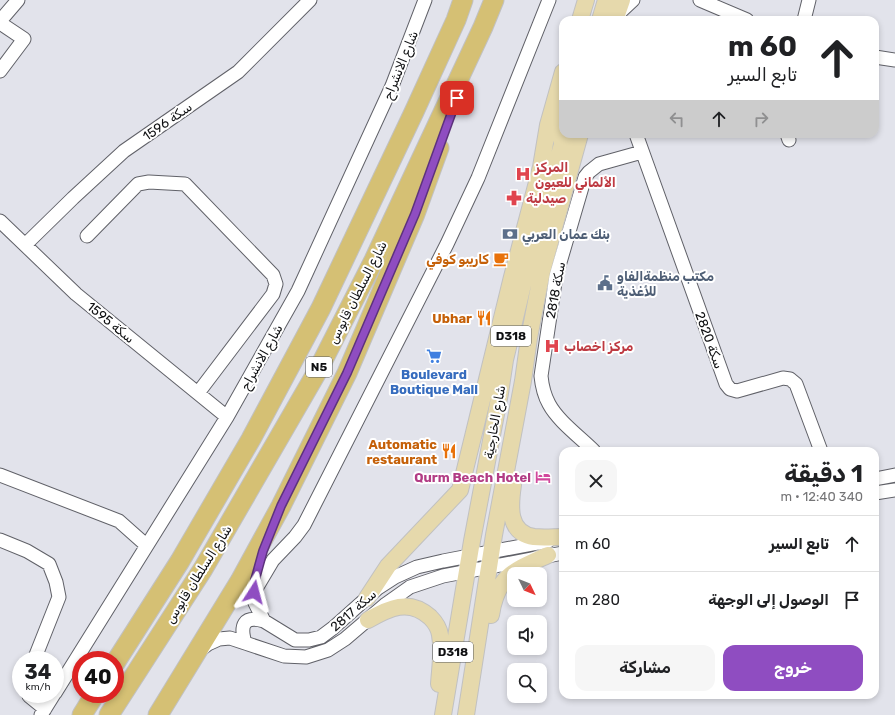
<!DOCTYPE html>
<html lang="ar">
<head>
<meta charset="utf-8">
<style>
	:root { --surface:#fff; --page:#f6f6f6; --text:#202124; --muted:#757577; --line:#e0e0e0; --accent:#8f4dc1 }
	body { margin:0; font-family:Rubik,"Noto Sans Arabic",sans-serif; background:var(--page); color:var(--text); direction:rtl; height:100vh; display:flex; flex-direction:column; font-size:15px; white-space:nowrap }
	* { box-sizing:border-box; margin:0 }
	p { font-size:13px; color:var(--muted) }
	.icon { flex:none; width:22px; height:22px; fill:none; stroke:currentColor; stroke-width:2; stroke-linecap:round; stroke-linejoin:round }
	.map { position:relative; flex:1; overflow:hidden; direction:ltr }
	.drawer { position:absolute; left:559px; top:447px; width:320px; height:252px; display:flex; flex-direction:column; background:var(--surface); border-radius:12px; box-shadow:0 2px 6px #0003; direction:rtl }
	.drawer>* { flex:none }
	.hud { position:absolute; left:559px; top:16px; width:320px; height:122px; border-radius:12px; box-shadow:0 2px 6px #0003; direction:rtl; background:#fff; color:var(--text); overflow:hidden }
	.needle { width:26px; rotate:133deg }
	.buttons { position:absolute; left:507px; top:567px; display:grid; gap:8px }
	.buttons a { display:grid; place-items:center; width:40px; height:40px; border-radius:8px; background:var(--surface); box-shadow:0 2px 6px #0003; font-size:20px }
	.speed { position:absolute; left:12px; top:651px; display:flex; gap:8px; font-size:20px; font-weight:700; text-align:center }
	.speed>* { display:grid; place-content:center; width:52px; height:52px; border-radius:50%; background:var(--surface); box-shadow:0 2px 6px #0003; line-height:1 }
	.speed small { font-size:10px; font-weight:400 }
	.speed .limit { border:6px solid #d22; background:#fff; color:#111 }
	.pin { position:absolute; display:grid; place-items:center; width:34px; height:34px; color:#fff; margin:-17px; border-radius:8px; box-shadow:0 2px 6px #0006 }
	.me { position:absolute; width:44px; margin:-22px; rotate:9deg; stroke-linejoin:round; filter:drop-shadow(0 0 3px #0008) }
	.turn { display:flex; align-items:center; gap:14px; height:84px; padding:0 16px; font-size:18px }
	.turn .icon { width:52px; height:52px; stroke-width:2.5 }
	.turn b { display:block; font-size:28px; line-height:34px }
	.lanes { display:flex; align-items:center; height:38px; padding:0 16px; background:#0003; justify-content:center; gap:20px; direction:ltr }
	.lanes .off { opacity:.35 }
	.round { display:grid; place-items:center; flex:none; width:42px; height:42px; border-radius:12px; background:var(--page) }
	.overview { display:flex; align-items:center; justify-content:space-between; height:68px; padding:0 16px }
	h1 { font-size:24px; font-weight:700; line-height:30px }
	.primary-button { display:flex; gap:8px; margin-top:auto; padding:8px 16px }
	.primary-button a { flex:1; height:46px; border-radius:12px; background:var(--accent); color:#fff; font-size:16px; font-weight:700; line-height:46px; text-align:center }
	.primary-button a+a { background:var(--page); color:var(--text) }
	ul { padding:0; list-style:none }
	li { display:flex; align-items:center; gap:12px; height:56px; padding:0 16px; border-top:1px solid var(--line) }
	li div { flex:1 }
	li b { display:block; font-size:15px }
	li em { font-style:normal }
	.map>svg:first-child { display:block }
</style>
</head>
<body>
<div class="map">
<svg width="895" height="715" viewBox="0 0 895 715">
	<rect width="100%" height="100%" fill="#e2e3eb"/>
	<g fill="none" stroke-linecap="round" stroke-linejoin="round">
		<!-- minor casing -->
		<g stroke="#606168" stroke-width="15">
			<path id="minor" d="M700,0L747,20
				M617,15L633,0
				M804,20L809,0
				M0,21L18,0
				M0,23L24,39L0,71
				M875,57L895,60
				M636,134L726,384L730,389L737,391L783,378L790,379L796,384L821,451
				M787,134L789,140
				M0,221L76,294L227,417
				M87,236L138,184L149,182L185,184L273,275L276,284L273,294L198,393
				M25,245L73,198L124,151L238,72L310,0
				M594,451C580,437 558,421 549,404C544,395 542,386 541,376L556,276L585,177L589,172L599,164L642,152
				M0,475L119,521L146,545
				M875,479L895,475
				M875,493L895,490
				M0,540L27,551L49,564L56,582L59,597L34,660
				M255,585L254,592L255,603L264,621L295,640H309L321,637L333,628L378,588L395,577L417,567L443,561L548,541
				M254,592L273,560L295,537L304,525L447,244L478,178L549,0
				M245,643C240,626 243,615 264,621
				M200,650L208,644L219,639L230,638L284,656L306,657L328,650L345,639L386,604L410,587L443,576L563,553
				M55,693L227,417L298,291L392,86L425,0
				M29,694V696L45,709
				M41,715L54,694"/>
		</g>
		<!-- major casing -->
		<g stroke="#c1c1c1" stroke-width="18">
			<path id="major" d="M580,20L586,0
				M600,20L606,0
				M615,20L622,0
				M562,144L560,129L563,114
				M513,485C510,505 507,533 534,537C544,538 554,537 563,537
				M367,598L388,566L460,490L512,277L541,167L548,125L563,72
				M491,615C497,575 515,570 548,555
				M368,620C389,608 409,598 430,617C435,622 439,628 440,635C443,651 440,668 439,684
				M443,715L472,541L500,393L505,360L527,268L565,134
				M466,715L494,535L523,381L529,338L542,271L580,134"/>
		</g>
		<!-- highway casing -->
		<g stroke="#c1c1c1" stroke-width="21">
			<path id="highway" d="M115,663L180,561L251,439L321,308L414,112L456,20L463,0
				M82,715L95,694
				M109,715L203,569L317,372L374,260L483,27L494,0
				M158,715L240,581L281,506L347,373L415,214L439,148"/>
		</g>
		<!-- minor -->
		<use href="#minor" stroke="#fff" stroke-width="13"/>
		<!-- major -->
		<use href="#major" stroke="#e6d9ac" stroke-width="16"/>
		<!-- highway -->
		<use href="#highway" stroke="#d5c074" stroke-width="19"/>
	</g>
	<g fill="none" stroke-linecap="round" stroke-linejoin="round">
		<!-- route casing -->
		<g stroke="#5d327d" stroke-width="10">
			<path id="route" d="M254,592L255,580L263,551L281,506L347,373L415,214L457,98"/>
		</g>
		<!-- route -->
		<use href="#route" stroke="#8f4dc1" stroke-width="7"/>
	</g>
	<!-- icons -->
	<defs>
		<g id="hospital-bare" transform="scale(1.2)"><path d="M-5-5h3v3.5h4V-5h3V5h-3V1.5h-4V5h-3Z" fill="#e0444e" stroke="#fff" stroke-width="2.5" paint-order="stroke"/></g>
		<g id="pharmacy-bare" transform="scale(1.2)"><path d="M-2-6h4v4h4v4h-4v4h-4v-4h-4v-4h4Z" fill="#e0444e" stroke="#fff" stroke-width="2.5" paint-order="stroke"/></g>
		<g id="bank-bare" transform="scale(1.2)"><path d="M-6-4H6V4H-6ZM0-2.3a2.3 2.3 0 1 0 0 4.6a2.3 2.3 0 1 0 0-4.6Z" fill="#5c6f8a" stroke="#fff" stroke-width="2.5" paint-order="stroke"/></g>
		<g id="cafe-bare" transform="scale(1.2)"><path d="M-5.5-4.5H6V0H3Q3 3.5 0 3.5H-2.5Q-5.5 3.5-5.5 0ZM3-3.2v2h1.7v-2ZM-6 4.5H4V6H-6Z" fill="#e8710a" stroke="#fff" stroke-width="2.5" paint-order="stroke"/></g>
		<g id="civic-bare" transform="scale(1.2)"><path d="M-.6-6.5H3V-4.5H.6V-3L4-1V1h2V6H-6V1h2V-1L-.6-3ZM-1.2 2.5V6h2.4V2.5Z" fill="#5c6f8a" stroke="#fff" stroke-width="2.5" paint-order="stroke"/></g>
		<g id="restaurant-bare" transform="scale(1.2)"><path d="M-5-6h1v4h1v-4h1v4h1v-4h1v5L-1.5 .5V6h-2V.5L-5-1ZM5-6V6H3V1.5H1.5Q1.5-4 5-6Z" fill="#e8710a" stroke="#fff" stroke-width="2.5" paint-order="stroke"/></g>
		<g id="supermarket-bare" transform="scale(1.2)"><path d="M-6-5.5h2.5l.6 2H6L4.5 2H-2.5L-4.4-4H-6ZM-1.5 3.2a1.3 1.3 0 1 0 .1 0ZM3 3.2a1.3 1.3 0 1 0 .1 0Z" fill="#3f7fe0" stroke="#fff" stroke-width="2.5" paint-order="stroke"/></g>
		<g id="hotel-bare" transform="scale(1.2)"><path d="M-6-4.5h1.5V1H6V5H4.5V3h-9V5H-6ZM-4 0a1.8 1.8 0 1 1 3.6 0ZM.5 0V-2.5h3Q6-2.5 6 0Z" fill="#d1479c" stroke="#fff" stroke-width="2.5" paint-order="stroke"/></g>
	</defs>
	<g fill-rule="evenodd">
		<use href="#hospital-bare" x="523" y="174"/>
		<use href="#pharmacy-bare" x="514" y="198"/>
		<use href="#bank-bare" x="510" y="234"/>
		<use href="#cafe-bare" x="501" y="259"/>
		<use href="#civic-bare" x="605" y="283"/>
		<use href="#restaurant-bare" x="484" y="318"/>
		<use href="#hospital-bare" x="552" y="346"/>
		<use href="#supermarket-bare" x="434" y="356"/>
		<use href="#restaurant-bare" x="449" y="451"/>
		<use href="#hotel-bare" x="543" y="477"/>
	</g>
	<g text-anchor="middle" stroke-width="4" stroke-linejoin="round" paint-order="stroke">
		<!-- shield labels -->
		<g fill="#fff" stroke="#575859" stroke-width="1">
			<rect x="491" y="326" width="40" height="20" rx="3"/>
			<rect x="306" y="357" width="26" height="20" rx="3"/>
			<rect x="433" y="642" width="40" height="20" rx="3"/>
		</g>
		<g font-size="12" font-weight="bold" fill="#0f1012">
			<text x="511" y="340">D318</text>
			<text x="319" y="371">N5</text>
			<text x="453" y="656">D318</text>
		</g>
		<!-- street labels -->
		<g font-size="13" fill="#0f1012" stroke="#fff">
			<text transform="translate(400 65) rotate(-68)" y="5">شارع الانشراح</text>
			<text transform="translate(167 121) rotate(-35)" y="5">سكة 1596</text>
			<text transform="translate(555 290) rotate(-79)" y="5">سكة 2818</text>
			<text transform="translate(357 292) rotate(-63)" y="5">شارع السلطان قابوس</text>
			<text transform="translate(111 322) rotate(39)" y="5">سكة 1595</text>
			<text transform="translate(710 340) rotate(70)" y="5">سكة 2820</text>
			<text transform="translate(261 357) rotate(-61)" y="5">شارع الانشراح</text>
			<text transform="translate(494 422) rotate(-80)" y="5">شارع الخارجية</text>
			<text transform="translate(198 574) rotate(-58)" y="5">شارع السلطان قابوس</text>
			<text transform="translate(353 610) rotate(-41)" y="5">سكة 2817</text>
		</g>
		<!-- health labels -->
		<g font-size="13" font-weight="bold" fill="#be3a42" stroke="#fff" text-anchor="start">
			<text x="535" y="172">المركز<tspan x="535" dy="15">الألماني للعيون</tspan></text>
			<text x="526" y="203">صيدلية</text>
			<text x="564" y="351">مركز اخصاب</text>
		</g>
		<!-- service labels -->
		<g font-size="13" font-weight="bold" fill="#4e5e75" stroke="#fff" text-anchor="start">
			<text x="522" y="239">بنك عمان العربي</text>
			<text x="617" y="281">مكتب منظمةالفاو<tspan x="617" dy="15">للأغذية</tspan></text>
		</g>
		<!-- food labels -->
		<g font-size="13" font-weight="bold" fill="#c56008" stroke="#fff" text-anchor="end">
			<text x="489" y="264">كاريبو كوفي</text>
			<text x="472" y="323">Ubhar</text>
			<text x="437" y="449">Automatic<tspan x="437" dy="15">restaurant</tspan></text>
		</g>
		<!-- shop labels -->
		<g font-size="13" font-weight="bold" fill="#366cbe" stroke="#fff">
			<text x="434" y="379">Boulevard<tspan x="434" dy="15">Boutique Mall</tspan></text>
		</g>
		<!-- hotel labels -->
		<g font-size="13" font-weight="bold" fill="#b23c85" stroke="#fff" text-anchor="end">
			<text x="531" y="482">Qurm Beach Hotel</text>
		</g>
	</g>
</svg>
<div class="buttons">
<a><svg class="needle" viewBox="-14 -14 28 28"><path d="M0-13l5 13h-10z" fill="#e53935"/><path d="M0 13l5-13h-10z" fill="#757577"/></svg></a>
<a><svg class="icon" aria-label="sound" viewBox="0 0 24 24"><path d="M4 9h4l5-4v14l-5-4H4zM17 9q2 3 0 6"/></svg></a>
<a><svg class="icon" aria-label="search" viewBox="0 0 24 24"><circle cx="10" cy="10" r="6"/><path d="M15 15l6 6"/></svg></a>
</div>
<div class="speed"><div>34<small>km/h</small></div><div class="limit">40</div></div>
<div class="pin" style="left:457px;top:98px;background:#d93025"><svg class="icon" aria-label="arrive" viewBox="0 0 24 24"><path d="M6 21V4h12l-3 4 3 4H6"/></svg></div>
<svg class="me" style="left:254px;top:592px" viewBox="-20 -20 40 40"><path d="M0-17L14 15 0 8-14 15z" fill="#8f4dc1" stroke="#fff" stroke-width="4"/></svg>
<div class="hud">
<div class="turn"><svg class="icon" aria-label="ahead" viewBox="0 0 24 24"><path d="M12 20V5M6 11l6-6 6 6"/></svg><div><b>60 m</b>تابع السير</div></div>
<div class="lanes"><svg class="icon off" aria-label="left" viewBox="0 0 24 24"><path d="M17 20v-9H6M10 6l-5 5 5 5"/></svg><svg class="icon" aria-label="ahead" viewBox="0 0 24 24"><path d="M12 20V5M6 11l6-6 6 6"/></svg><svg class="icon off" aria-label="right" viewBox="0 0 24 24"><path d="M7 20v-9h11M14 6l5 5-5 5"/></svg></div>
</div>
<section class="drawer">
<div class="overview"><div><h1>1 دقيقة</h1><p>340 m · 12:40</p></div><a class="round"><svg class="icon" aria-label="close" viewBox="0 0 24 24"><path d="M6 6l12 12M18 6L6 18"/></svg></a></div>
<ul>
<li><svg class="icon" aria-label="ahead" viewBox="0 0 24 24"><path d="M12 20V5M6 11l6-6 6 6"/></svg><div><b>تابع السير</b></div><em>60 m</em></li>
<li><svg class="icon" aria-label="arrive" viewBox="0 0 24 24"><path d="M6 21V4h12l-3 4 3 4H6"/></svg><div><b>الوصول إلى الوجهة</b></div><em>280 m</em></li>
</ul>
<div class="primary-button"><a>خروج</a><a>مشاركة</a></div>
</section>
</div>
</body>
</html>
